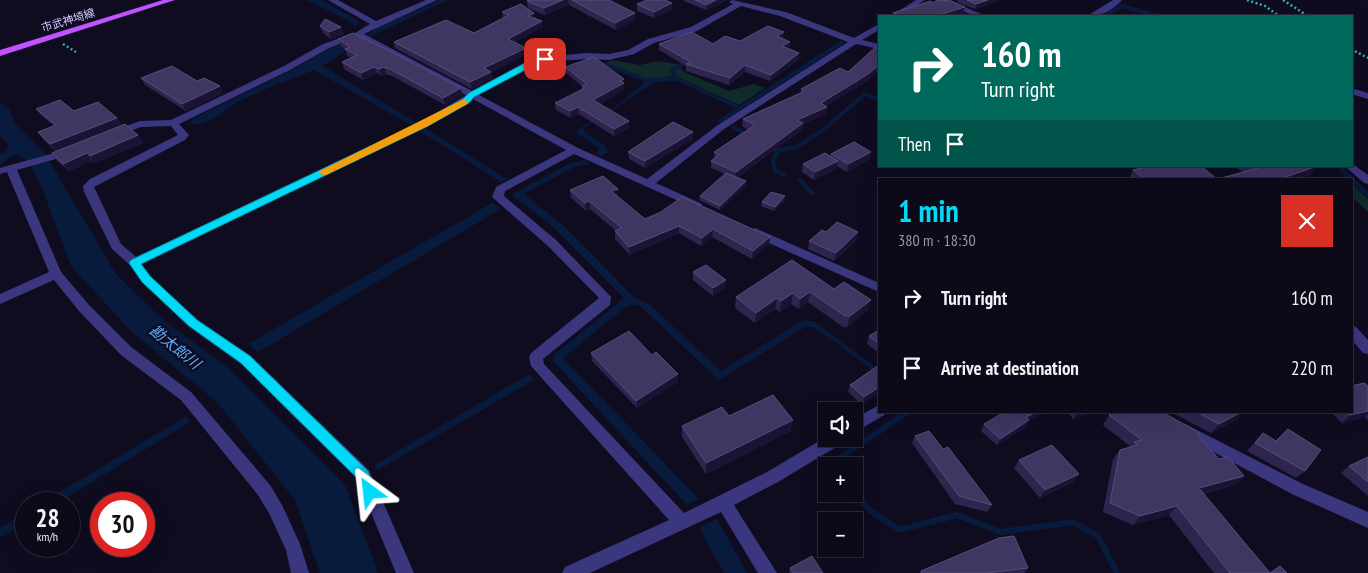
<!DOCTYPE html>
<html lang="en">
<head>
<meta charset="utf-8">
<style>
	:root { --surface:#0c0918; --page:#151221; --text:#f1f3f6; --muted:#9a9aa2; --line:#2c2a37; --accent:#00daf6 }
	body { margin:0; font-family:"PT Sans Narrow","Noto Sans JP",sans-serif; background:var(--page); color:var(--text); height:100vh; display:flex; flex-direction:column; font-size:19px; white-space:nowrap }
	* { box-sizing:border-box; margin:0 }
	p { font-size:16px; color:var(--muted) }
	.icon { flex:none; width:28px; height:28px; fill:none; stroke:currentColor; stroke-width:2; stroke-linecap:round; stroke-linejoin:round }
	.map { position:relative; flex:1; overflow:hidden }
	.drawer { position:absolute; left:878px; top:178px; width:475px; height:235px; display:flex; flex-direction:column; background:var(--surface); border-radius:0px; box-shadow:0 5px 20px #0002,0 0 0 1px var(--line) }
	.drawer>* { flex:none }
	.guide { position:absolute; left:878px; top:15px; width:475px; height:152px; border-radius:0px; box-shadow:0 5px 20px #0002,0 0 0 1px var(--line); background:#00695c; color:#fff; overflow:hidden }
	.tools { position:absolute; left:818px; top:402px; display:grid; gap:10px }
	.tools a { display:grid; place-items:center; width:45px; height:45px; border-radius:0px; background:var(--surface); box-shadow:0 5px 20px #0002,0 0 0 1px var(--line); font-size:25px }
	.speed { position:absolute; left:15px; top:492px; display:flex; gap:10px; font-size:25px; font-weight:700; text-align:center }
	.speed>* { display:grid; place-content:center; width:65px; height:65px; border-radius:50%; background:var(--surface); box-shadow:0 5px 20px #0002,0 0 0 1px var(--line); line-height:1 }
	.speed small { font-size:12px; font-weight:400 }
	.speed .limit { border:8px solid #d22; background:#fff; color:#111 }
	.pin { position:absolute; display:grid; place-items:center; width:42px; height:42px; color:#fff; margin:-21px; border-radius:10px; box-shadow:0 2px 8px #0006 }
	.me { position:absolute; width:55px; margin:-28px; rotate:330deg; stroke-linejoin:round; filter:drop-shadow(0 0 4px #0008) }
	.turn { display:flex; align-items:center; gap:18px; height:105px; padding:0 20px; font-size:22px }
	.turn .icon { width:65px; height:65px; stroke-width:2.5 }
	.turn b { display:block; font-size:35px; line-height:42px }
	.then { display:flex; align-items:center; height:48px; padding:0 20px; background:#0003; gap:10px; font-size:19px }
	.round { display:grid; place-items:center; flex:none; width:52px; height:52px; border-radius:0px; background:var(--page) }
	.headline { display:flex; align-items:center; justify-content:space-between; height:85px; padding:0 20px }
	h1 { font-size:30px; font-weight:800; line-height:38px; color:var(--accent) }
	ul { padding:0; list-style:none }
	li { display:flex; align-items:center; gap:15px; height:70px; padding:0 20px }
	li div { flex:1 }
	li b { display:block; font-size:19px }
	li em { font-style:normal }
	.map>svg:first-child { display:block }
</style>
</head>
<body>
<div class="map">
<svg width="1368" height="573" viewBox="0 0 1368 573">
	<rect width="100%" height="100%" fill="#100c20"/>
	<!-- green -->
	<path fill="#0f2a29" d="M612,60L640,65L657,61L677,64L684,72L729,91L754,84L765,88L739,105L675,76L643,79L604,64Z
		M1351,183L1368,199V212L1351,196Z"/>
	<!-- water -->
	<path fill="#081b3d" d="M306,0H322L360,22L355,26L342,17Z
		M431,4L435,6L361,41L322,66L417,123L411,125L314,70C290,80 265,88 242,100C224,108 213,126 191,124L192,119L290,71L333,46L358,40L369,35L378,27Z
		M675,76L744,108L740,110L677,81L655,82L584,128L585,132L604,145L608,152L602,156L596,154L599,150L598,147L577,133L579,129L620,103L644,83L643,79Z
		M0,102L10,110L16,125L45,153L115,273L163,320L226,366L345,485L378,573H320L295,500L217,402L131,331L71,266L40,183L30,164L18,155L10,157L0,165V154L5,152L9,145L0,136Z
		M425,128L507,179L501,182L420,131Z
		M584,160L591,163L574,167L524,194L564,226L635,298L648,303L721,371L803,320L815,322L879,370V375L814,327H805L719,380L639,305H628L563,358L699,499L686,504L553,361L555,354L624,298L551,225L514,197V193L570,163Z
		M492,203L501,209L258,352L248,344Z
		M529,374L534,380L378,470L374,465Z
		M186,416L190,422L56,504H40Z
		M26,512V522L0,538V528Z
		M717,519L747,573H724L699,527Z"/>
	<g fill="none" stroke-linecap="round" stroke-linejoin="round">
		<!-- stream-far2 -->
		<path stroke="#081b3d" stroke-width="4" d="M433,5L444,0
			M956,12L967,16
			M1103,16L1123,6L1157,16
			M604,64L643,79
			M675,76L672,71L688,61
			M720,121L841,43
			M734,128L748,135
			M803,143L824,129L865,94L879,99"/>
		<!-- stream-far1 -->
		<path stroke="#081b3d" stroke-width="4.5" d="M775,150L777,151L773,162L776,171L784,175
			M777,151L797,147L805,142
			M1341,169L1368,195
			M800,180L812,193"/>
		<!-- stream -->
		<path stroke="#081b3d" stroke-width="6" d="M834,466L832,463L909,411
			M854,491L869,510L900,530L957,515L1001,532L1073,522L1098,536L1117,573"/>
		<!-- path -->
		<path stroke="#2cb2ac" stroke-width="2.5" stroke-dasharray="2 2.5" stroke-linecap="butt" d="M1247,0L1265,6L1279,16
			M1283,0L1308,16
			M63,44L76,52
			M1351,49L1368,58"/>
		<!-- minor -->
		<path fill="#3b377f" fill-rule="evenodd" d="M328,0H338L376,21L426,0H437L364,34L472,91L523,64L542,57L586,53L609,54L628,50L648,39L691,27L733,4L729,2L732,0L786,12L854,38L879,24V30L862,40L879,44V49L856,44L724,129L656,183L700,203L702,205L700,207H692L574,154L505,191L504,196L556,240L611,297L610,305L543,359L544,364L684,513L767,472L826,437V439H843L841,444L778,482L734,505L777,573H758L721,512L590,573H562L565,567L669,520L531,366L529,357L531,353L599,298L548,246L492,197L496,187L566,150L473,99L427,126L142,264L150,276L198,320L251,356L369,470L414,573H396L357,479L241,364L188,326L142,282L131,266L112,249L84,192L83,186L90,179L178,135L171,126L141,127L113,137L109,136V132L140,121L171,120L284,66L323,44L355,33L370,24ZM741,6L780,16L848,42L718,125L647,179L578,148L479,95L529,68L546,62L586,59L609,60L634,54L654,43L697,31ZM358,37L466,95L421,122L136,257L121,244L94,187L185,140L189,135L179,124L290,70L329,48Z
			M916,0H925L900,16H891Z
			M937,0H948L986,16H975Z
			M1113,0H1122C1113,10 1101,17 1087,16Z
			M1351,88L1368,93V99L1351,94Z
			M69,149L74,152L73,154L17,170L61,272L89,305L131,347L191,392L270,485L282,505L300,544L309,573H291L286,550L270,515L258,495L181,400L121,355L79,311L54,280L0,304V294L49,272L7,172L0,174V168Z
			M1351,163L1368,175V184L1364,183L1347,168L1346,166H1351Z
			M755,228L879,283V292L751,235L749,232Z
			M1351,325L1356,327L1368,340V354L1363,353L1351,339Z
			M879,405V411H886L884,415L854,433V419Z
			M1185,424L1303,484L1368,512V528L1292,494L1180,434L1178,430L1180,426Z"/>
		<!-- major -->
		<path fill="#c152ff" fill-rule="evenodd" d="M163,0H175L0,56V50Z"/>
	</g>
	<!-- wall -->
	<path fill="#2d254e" d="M529,0H609L635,20L616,30L569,5L545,15L528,8L527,1Z
		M684,0H728L706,10L684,1Z
		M957,0H997L996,2L975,9L957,2Z
		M943,1L965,7L963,13L953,16H892L893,13L933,3Z
		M637,4L672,10L654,18L637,11Z
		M502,12L534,13L535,18L543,27L515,42L527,54L491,72L493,78L472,89L395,48L394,42L474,33L503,18Z
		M320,26L344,34L331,39L323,33Z
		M783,38L782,39L790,48L789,49L799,53L798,60L770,81L745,72L729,85L686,71V66L659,50V44H713L740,41Z
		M338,39L462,95L445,105L394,77L386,74L382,76L377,73L363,80L344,69L342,62L352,58L347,56L345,49L341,46Z
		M879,44V73L876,72L867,81L826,106V114L803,124L802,130L737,178L746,181V185L720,210L699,200L700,196L725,174L711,168V161L714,159V152L748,130L742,126L743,119L800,93L801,89L848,72Z
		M565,67L624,79V90L600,104L629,128L614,136L579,114L571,118L556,110L555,103L582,89V86L566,73Z
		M141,78L197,81L220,86L223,93L186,111L145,85Z
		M36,109L74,111L117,118L121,124L55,151L43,139L38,132L54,126L41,115Z
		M693,132V139L645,168L629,159L628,152Z
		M138,135L143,143L95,163L92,161L69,171L57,161L52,153Z
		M831,154L870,159L847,172L837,166L836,169L814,180L802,172L803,164L830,156Z
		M1137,166H1201L1217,179H1129L1133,170L1140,168Z
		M1233,166H1317L1310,175L1299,179H1218L1243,172Z
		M618,189V196H617L645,219L770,237L769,244L752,259L712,237L701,246L679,233L630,255L615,239V231H616L590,209L586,211L571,198L570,190Z
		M785,200L774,211L761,206L762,202Z
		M857,240L834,261L808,249L809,241Z
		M693,272L725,288L713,296L693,280Z
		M834,289L868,310L847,327H843L808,302L799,309L791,304L780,312L775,309L755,323L735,308L736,297Z
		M879,330V353L867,344L869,336Z
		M591,353L678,382L637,408L592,361Z
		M879,365L862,405L848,392L850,385Z
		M1368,386V420L1365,417L1342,423L1330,411H1351Z
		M1067,411H1089L1087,414L1073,419Z
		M1169,411H1244L1237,419L1211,433Z
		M1109,415L1200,433L1198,436L1219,459L1244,476L1235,485L1204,494L1270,573H1287H1214L1169,515L1133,525L1103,512L1113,459L1120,450L1131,447L1103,425Z
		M729,416L791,431L706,474L682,437V426Z
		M984,424L1026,427L997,445L981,431Z
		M1288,429L1305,471L1296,478L1247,451L1263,433L1276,441Z
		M915,436L943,449L992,505L987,512L955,504L912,443Z
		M1368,457V496L1341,473L1349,466Z
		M1019,460L1074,482L1040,498L1014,468Z
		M790,568L823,573H789Z
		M1028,568L1024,573H920L921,571Z"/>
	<!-- shaded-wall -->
	<path fill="#1a1334" d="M563,0H568L569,5L545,15L544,8Z
		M716,0H728L706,10V5Z
		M988,0H997L996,2L975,9L976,4Z
		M672,3V10L654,18V12Z
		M965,7L963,13L953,16H936Z
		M534,13L535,19L528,16Z
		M635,13V20L616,30L615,23Z
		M542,21L543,27L510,45L508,39Z
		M341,27L344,34L331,39L329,32Z
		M784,32L783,38L776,43L777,36Z
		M790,42V48L782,53V46Z
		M526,48L527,54L486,74L484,68Z
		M799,53L798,60L770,81L771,75Z
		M745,65V72L729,85L730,78Z
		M878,66L876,72L867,81L820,110L827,107L826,114L803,124L802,130L735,179L736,172L797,120L821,103Z
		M374,67L377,73L363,80L361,73Z
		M384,67L386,74L382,76L379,69Z
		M491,72L493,78L472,89L470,82Z
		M624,79V90L594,107L593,100Z
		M220,86L223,93L186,111L182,104Z
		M461,88L462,95L445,105L443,98Z
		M578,107L579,114L571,118L570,111Z
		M117,118L121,124L55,151L50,144Z
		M629,121V128L614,136V129Z
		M693,132V139L645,168V161Z
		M138,135L143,143L95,163L90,156Z
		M871,152L870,159L847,172L848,164Z
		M87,153L92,161L69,171L63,164Z
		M838,161L836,169L814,180L815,172Z
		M1317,166L1310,175L1299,179H1280Z
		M746,181V185L720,210V206Z
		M618,189V196L612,199L611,191Z
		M785,196V200L774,211L775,207Z
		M589,201L590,209L586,211L585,203Z
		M679,226V233L630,255L629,247Z
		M713,229L712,237L701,246L702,238Z
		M858,232L857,240L834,261L836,253Z
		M770,237L769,244L752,259L753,251Z
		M726,280L725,288L713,296V288Z
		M810,292L808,302L799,309L800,299Z
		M793,293L791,304L780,312L781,301Z
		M777,298L775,309L755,323L756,313Z
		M871,300L868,310L847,327L850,316Z
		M678,374V382L637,408L636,401Z
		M879,387V393L862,405L864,397Z
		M1039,411H1050L1022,424L1026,417Z
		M1080,411H1089L1087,414L1073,419L1077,412Z
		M1243,411H1244L1237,419L1211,433L1219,424Z
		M1368,411V414L1365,417L1342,423L1350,415Z
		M793,420L791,431L706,474V463Z
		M1029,420L1026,427L997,445L1000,439Z
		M1079,474L1074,482L1040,498L1045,490Z
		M1244,476L1235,485L1191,497L1199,488Z
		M1177,506L1169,515L1133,525L1140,516Z"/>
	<!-- building -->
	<path fill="#3f3661" stroke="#564e7a" d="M529,0H563L544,8L527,1Z
		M572,0H609L635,13L615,23Z
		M647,0H665L672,3L654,12L637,4Z
		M695,0H716L706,5Z
		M937,0H942L943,1L949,0L965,7L936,16H903L893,13L931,1L933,3Z
		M967,0H988L976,4Z
		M521,4L534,13L528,16L542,21L508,39L526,48L484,68L491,72L470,82L394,42L446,20L474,33L509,15L502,12Z
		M325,19L341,27L329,32L320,26Z
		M768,26L784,32L777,36L790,42L782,46L799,53L771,75L745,65L730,78L686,64L691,62L659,44L692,32L713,44L725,36L740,41Z
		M353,33L381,47H382L461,88L443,98L392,70L384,67L379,69L374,67L361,73L342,62L357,55L345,49L350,47L338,39Z
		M879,44V66H878L868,74L821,103L827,107L797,120L803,123L736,172L711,161L719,155L714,152L755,125L743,119L805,91L801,89L840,68L848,72Z
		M594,57L624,79L620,81L624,83L593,100L629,121L614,129L578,107L570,111L555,103L585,88L582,86L587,84L565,67Z
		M172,66L197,81L204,78L220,86L182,104L141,78Z
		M60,100L74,111L98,102L117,118L50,144L38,132L56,125L36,109Z
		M673,122L693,132L645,161L628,152Z
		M125,124L138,135L90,156L87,153L63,164L52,153Z
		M854,142L871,152L848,164L831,154Z
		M825,153L838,161L815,172L803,164Z
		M1150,166H1201L1217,179H1144L1133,170Z
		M1255,166H1317L1280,179H1218L1258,168Z
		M726,173L746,181L720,206L700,196Z
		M603,176L618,189L611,191L645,219L661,212L682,197L770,237L753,251L713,229L702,238L679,226L629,247L615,231L622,228L589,201L585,203L570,190Z
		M771,192L785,196L775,207L762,202Z
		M837,222L858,232L836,253L809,241L822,230L826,232Z
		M792,260L834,289L844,282L871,300L850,316H845L810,292L800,299L793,293L781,301L777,298L756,313L736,297Z
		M706,265L726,280L713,288L693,272Z
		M879,330V344L869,336Z
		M629,331L652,355L656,352L678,374L636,401L591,353Z
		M879,365V387L864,397L850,385Z
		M1364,383L1368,386V411L1350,415L1345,411H1351V386Z
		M773,395L793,420L706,463L682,426L722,407L729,416Z
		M1006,411H1039L1026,417L1029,420L1000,439L984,424Z
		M1115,411H1160L1200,433L1197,435L1219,459L1228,457L1244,476L1199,488L1270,573H1230L1177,506L1140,516L1110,503L1120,450L1137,445L1134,442L1142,440L1109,415Z
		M1195,411H1243L1219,424Z
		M1288,429L1321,450L1305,471L1255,443L1263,433L1276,441Z
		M929,431L943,449L948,447L992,505L959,496L915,436Z
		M1052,445L1079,474L1045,490L1019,460Z
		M1368,457V482L1349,466Z
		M1014,536L1028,568L986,573H922L921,571L999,538Z
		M812,556L823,573H793L790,568Z
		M1280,566L1287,573H1270Z"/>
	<!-- route -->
	<path fill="#00daf6" stroke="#008ea0" d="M545,57L549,59L547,61L529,68L474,97L469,103L428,126L141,264L150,276L197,320L250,356L368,471L377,492L375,496L370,498L365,496L358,479L241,363L189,326L142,282L129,263L131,260L421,122L463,99L469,93L523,64Z"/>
	<!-- slow -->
	<path fill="#f59e0b" d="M464,99L468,102L467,104L428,126L326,175H323L318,172Z"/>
	<g text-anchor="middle" stroke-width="5" stroke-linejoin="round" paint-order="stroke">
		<!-- far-street labels -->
		<g font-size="11" fill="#d2cbff" stroke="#100c20">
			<text transform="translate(68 20) rotate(-17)" y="4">市武神埼線</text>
		</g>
		<!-- water labels -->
		<g font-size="15" font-style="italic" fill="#59b0ff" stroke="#100c20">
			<text transform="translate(175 347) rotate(39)" y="5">勘太郎川</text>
		</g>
	</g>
</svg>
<div class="tools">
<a><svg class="icon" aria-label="sound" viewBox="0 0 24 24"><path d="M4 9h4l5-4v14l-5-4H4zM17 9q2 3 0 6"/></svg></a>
<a>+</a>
<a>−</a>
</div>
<div class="speed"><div>28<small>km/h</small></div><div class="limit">30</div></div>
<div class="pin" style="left:545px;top:59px;background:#d93025"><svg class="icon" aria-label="arrive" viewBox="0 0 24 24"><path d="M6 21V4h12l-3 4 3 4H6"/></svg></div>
<svg class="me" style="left:370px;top:492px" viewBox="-20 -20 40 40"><path d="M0-17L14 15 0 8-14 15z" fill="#00daf6" stroke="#fff" stroke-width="4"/></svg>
<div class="guide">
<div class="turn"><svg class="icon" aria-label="right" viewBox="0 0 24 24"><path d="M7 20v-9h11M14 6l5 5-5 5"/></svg><div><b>160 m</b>Turn right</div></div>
<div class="then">Then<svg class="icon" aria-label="arrive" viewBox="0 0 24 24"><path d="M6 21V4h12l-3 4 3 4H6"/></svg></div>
</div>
<section class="drawer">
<div class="headline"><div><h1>1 min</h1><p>380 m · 18:30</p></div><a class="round" style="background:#d93025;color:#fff"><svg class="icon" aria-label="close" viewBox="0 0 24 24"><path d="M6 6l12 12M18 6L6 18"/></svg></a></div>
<ul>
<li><svg class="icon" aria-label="right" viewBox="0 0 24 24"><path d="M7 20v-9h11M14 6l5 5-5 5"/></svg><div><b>Turn right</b></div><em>160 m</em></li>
<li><svg class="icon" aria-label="arrive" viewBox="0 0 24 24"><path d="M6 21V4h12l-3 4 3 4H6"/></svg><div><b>Arrive at destination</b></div><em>220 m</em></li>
</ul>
</section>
</div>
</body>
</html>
